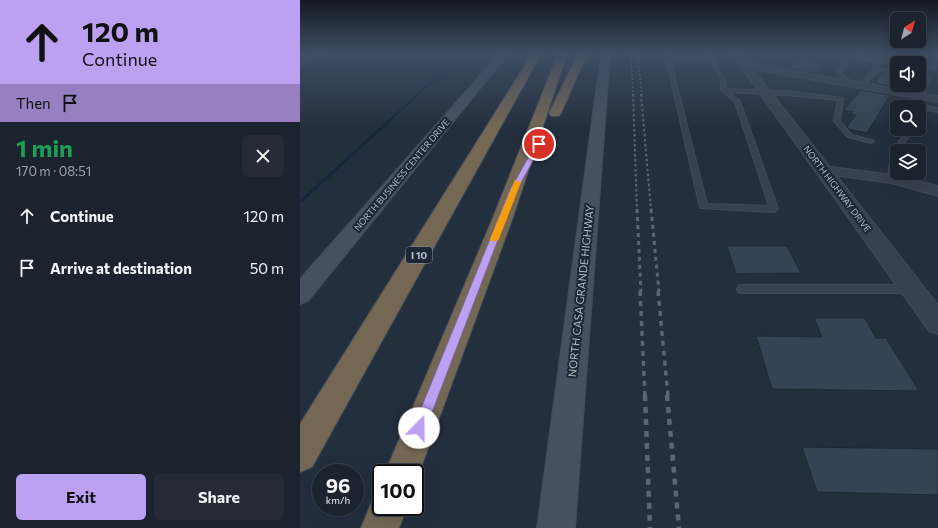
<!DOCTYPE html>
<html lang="en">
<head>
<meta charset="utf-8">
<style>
	:root { --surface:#1b232e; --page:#242b36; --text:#f1f3f6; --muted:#a0a4aa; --line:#39404a; --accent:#bca0f2 }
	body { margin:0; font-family:Commissioner,sans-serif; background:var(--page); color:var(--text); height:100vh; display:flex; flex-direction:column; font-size:15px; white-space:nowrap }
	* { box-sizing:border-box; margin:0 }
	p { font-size:13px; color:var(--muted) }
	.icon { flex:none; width:22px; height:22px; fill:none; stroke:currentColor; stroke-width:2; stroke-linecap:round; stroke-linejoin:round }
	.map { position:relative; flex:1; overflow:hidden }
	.sheet { display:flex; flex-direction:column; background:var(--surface); width:300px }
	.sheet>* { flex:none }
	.hud { background:#bca0f2; color:#111; overflow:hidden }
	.needle { width:26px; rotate:36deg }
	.tools { position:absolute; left:590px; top:12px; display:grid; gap:8px }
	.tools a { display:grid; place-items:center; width:36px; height:36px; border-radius:6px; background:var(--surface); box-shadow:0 4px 16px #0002,0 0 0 1px var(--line); font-size:20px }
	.speed { position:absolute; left:12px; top:464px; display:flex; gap:8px; font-size:20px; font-weight:700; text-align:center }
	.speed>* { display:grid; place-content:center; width:52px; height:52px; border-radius:50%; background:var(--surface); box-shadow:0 4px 16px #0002,0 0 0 1px var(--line); line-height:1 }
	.speed small { font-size:10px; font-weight:400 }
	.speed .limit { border:2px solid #111; border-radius:6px; background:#fff; color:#111 }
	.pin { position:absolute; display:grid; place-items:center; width:34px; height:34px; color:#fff; margin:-17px; border:2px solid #fff; border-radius:50%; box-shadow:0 1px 4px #0007 }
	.me { position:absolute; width:44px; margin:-22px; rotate:22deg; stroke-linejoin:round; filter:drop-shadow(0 0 3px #0008) }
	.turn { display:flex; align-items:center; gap:14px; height:84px; padding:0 16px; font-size:18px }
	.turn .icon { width:52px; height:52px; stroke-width:2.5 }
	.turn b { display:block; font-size:28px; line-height:34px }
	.then { display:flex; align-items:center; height:38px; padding:0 16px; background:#0003; gap:8px; font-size:15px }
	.round { display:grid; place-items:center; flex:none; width:42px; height:42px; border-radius:6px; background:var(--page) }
	.headline { display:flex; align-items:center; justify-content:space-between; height:68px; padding:0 16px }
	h1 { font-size:24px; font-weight:700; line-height:30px; color:#1e9e55 }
	.action { display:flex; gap:8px; margin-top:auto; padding:8px 16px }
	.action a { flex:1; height:46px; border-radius:6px; background:var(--accent); color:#111; font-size:16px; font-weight:700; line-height:46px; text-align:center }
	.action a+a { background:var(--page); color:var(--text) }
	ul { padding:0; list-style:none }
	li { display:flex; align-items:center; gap:12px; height:52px; padding:0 16px }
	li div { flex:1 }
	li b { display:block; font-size:15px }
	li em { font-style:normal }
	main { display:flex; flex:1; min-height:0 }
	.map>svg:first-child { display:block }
</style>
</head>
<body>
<main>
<section class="sheet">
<div class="hud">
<div class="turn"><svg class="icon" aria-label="ahead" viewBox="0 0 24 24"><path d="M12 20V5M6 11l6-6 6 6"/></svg><div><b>120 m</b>Continue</div></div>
<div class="then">Then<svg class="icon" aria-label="arrive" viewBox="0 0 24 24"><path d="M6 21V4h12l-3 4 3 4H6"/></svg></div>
</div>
<div class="headline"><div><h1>1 min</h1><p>170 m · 08:51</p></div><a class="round"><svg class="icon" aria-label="close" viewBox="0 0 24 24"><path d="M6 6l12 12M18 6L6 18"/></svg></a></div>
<ul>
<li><svg class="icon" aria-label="ahead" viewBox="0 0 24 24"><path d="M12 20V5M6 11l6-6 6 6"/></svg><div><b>Continue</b></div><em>120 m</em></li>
<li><svg class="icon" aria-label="arrive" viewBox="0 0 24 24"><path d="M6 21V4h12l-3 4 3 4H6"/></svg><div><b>Arrive at destination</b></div><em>50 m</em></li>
</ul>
<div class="action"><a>Exit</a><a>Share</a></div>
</section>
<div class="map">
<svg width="638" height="528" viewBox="0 0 638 528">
	<rect width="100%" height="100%" fill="#242f3e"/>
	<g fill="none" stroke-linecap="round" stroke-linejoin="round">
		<!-- stream -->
		<path fill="#17263c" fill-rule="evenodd" d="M161,54H164L1,203H0V200Z"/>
	</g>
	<!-- building -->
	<path fill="#364354" stroke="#1f2835" d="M499,60L523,64L513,73L488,68Z
		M589,65L597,66V85L595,87L575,83L584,72H590L592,70L587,68Z
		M561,90L590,95L567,133L548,129L547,126L556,115L551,114L553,112L544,110Z
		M427,246H487L501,273L436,274Z
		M514,318H565L576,338H586L619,391L472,389L456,336L522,337Z
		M502,447L638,449V495L517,492Z"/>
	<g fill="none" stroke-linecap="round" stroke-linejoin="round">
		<!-- service casing -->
		<g stroke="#414a57" stroke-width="2">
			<path id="service" d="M17,54H23L0,65V62Z
				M365,54H369L370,57L407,58L405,54H409L425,79L426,89L486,91L543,98L540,121L552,135L574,141L571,143L548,137L534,121L538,100L486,95L429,92L440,101L478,209L474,212L400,208ZM370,59L409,60L421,79V90L435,102L469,206L407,204Z
				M558,54H562L560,57L598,63L597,65L556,59Z
				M636,57H638L635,70L619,68V66L631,67Z
				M543,63L547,64L541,73L548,79L543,83L541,82L543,79L537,73Z
				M575,67L591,70L589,71L578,70L563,87H559V85Z
				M619,73L631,77L623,96L620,98L617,96L626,78L619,75Z
				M625,106L638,108V112L627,110L621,118L619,119V113Z
				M608,129H614L604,143L601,151L596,152L595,151L598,143Z
				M597,153L596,169L597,179L593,181L589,179C588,171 589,157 597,153Z
				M442,285H612L616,286L617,289L616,292L612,293H442L438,292L437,289L438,286Z"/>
		</g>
		<!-- minor casing -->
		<g stroke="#414a57" stroke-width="2">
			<path id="minor" d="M444,62L638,96V102L441,67L440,65L441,63Z
				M523,166L593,175L638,186V196L592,183L518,173L516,170L518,167Z"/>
		</g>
		<!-- tertiary casing -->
		<g stroke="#414a57" stroke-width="2">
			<path id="tertiary" d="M432,54H441L638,305V334L629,331Z"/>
		</g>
		<!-- secondary casing -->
		<g stroke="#414a57" stroke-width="2">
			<path id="secondary" d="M199,54H208L8,301L0,304V279Z
				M301,54H310L275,528H237Z"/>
		</g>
		<!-- motorway casing -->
		<g stroke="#434c59" stroke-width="2">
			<path id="motorway" d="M232,54H241L12,467L0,472V424Z
				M258,54H267L212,220L115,484V473H85L192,220Z
				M278,54H287L261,113L259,116H251L249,113Z
				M81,491V507H107L99,528H61L75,494Z"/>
		</g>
		<!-- service -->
		<use href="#service" fill="#38414e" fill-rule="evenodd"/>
		<!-- minor -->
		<use href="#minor" fill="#38414e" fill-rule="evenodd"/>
		<!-- tertiary -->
		<use href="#tertiary" fill="#38414e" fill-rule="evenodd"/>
		<!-- secondary -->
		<use href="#secondary" fill="#465061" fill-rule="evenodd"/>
		<!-- motorway -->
		<use href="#motorway" fill="#746855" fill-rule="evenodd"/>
		<!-- rail-far4 -->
		<path stroke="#5a6575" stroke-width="1.5" stroke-dasharray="2 2" stroke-linecap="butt" d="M331,54L333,95
			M338,54L342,95"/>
		<!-- rail-far3 -->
		<path stroke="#5a6575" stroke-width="2" stroke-dasharray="2.5 2.5" stroke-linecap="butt" d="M333,94L337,210
			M341,94L351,210"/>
		<!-- rail-far2 -->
		<path stroke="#5a6575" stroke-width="3" stroke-dasharray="4 4" stroke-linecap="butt" d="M337,209L341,292
			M351,209L359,292"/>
		<!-- rail-far1 -->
		<path stroke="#5a6575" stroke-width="3.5" stroke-dasharray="5 5" stroke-linecap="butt" d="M340,291L345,396
			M358,291L368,396"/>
		<!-- rail -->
		<path stroke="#5a6575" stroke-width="4.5" stroke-dasharray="6 6" stroke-linecap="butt" d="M345,395L350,528
			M367,395L379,528"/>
	</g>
	<!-- sky -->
	<linearGradient id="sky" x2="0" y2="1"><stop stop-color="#141a22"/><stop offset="0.42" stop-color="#3f4d63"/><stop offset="1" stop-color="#3f4d63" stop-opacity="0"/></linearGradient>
	<rect width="638" height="128" fill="url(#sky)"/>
	<!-- route -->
	<path fill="#bca0f2" stroke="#7a689d" d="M237,142L242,144L217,190L126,428L124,433L119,435L115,433L113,428L210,190Z"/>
	<!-- slow -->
	<path fill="#f59e0b" d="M215,180L221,182L199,239L197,241H191L190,239Z"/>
	<g text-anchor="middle" stroke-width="4" stroke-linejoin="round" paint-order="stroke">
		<!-- far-street labels -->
		<g font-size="9" fill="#b4bcc9" stroke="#1d2633">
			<text transform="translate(102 175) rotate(-50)" y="3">NORTH BUSINESS CENTER DRIVE</text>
			<text transform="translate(537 189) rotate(53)" y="3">NORTH HIGHWAY DRIVE</text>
		</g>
		<!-- shield labels -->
		<rect fill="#1d2633" stroke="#878f9c" stroke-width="1" x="106" y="247" width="26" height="16" rx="3"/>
		<g font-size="10" font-weight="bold" fill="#b4bcc9">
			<text x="119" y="259">I 10</text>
		</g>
		<!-- street labels -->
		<g font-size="11" fill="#b4bcc9" stroke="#1d2633">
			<text transform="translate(281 291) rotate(-84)" y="4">NORTH CASA GRANDE HIGHWAY</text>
		</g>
	</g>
</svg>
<div class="tools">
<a><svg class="needle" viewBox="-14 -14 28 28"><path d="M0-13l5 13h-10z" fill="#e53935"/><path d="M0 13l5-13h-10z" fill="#a0a4aa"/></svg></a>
<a><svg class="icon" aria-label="sound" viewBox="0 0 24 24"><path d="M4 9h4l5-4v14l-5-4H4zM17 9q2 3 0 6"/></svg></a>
<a><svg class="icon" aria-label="search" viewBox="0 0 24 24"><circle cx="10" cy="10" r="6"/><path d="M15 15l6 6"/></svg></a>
<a><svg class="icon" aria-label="layers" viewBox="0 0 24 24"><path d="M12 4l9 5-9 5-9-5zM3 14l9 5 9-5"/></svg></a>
</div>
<div class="speed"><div>96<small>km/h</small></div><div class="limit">100</div></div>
<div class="pin" style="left:239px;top:144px;background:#d93025"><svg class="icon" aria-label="arrive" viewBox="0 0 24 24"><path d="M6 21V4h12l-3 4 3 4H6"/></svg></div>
<svg class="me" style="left:119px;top:428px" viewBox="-20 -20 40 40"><circle r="19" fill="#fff"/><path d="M0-13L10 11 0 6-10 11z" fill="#bca0f2"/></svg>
</div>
</main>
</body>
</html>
